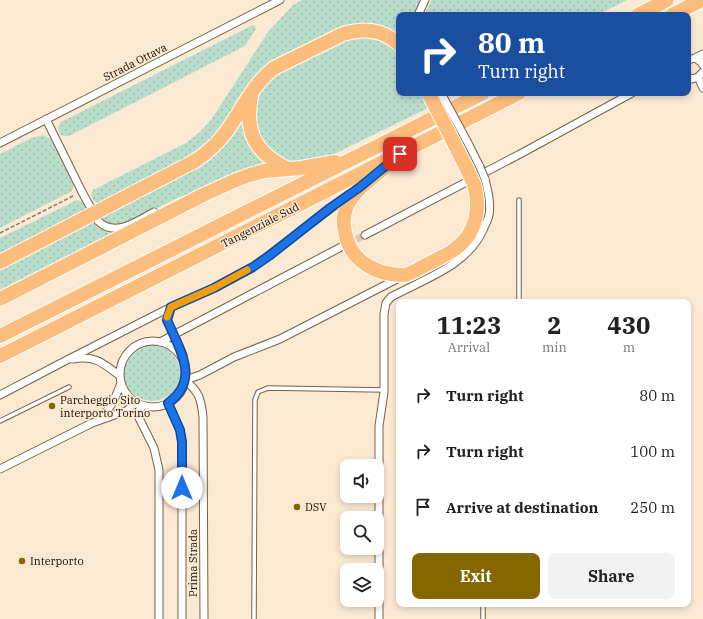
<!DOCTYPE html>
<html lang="en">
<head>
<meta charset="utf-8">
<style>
	:root { --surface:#fff; --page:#f2f2f2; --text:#222; --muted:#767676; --accent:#856700 }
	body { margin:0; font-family:"IBM Plex Serif",serif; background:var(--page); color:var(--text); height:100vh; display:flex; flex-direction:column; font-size:15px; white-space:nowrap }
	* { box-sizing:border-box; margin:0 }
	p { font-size:13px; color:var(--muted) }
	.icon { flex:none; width:22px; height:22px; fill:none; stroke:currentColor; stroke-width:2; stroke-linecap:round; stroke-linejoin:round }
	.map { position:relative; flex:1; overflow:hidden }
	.details { position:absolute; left:396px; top:299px; width:295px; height:308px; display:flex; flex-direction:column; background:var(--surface); border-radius:8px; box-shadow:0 2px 6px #0003 }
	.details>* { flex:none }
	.banner { position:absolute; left:396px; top:12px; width:295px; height:84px; border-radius:8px; box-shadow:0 2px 6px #0003; background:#1a4fa0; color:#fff; overflow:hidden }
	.buttons { position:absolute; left:340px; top:459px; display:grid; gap:8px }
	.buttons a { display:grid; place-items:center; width:44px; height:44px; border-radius:8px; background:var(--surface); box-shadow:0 2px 6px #0003; font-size:20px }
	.pin { position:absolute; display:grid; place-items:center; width:34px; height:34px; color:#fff; margin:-17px; border-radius:8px; box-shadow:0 2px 6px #0006 }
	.me { position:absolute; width:44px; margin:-22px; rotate:0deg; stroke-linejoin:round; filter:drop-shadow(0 0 3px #0008) }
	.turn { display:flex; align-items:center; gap:14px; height:84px; padding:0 16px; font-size:18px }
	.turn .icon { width:52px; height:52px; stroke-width:2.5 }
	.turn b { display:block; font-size:28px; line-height:34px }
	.eta { display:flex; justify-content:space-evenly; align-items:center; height:68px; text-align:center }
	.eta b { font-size:24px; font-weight:700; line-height:28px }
	.action { display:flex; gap:8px; margin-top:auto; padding:8px 16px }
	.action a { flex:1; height:46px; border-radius:8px; background:var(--accent); color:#fff; font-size:16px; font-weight:700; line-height:46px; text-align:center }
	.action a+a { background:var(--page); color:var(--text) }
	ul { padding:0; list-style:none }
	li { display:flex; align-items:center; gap:12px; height:56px; padding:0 16px }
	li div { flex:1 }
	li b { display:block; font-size:15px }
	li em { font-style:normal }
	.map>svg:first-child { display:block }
</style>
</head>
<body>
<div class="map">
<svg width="703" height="619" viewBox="0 0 703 619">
	<defs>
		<pattern id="grass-dots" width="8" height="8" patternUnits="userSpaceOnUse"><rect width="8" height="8" fill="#b9ddcb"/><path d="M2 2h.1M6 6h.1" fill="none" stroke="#9ebcad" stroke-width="1.8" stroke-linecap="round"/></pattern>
	</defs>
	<rect width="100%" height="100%" fill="#fce9d2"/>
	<!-- grass -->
	<path fill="url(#grass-dots)" d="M302,0H420L414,15H399V38L380,28L273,63L216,137L197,155L99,204L93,200L91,194L93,190L186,143L200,132L211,120L268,32L293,5Z
		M432,0H627L597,15H424Z
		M253,25L255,26L256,29L245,46L241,48L69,136H63L60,134L58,127L61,122Z
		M371,35L399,50V93H423L430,107L322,160L290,164L264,147L253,125L257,94L271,75L344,37Z
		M243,113L266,162L173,200L125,225H109L102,219L100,216L185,172Z
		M44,135L52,140L73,182L74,185L72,191L0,228V154L31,138Z
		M77,200C85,202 87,207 84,213L0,256V238Z
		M92,220L98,228L113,235L0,293V267Z
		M124 373a28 28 0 1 1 56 0a28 28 0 1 1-56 0Z"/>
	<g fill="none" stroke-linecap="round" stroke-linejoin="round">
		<!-- minor-tunnel -->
		<path stroke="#dac8b3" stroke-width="7" stroke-dasharray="7 3.5" stroke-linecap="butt" d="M347,244L365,235"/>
		<!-- service casing -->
		<g stroke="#766248" stroke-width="5.5">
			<path id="service" d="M519,200V302
				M0,421L69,387
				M254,619L255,400L258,392L268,388L384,390
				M483,619V604"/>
		</g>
		<!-- minor casing -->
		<g stroke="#766248" stroke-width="9">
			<path id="minor" d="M418,15L425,0
				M695,58L703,54
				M688,60L695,58L701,62L703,65
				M688,77L692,79L698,77L703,72
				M698,77L703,88
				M46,119L82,192L98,221C115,238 137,221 154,212
				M0,143L280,0
				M468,143L480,167
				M365,235L522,153L632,93
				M171,307L167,320L183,355
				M120 374a33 33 0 1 1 66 0a33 33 0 1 1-66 0Z
				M160,342L343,246
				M73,359C95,355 103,363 120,376
				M185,380C199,392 201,398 203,417L204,619
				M185,380L200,375L234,357L280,339L401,277
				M0,395L65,361L171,307L214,288L253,267L349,195
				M168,403L180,430L182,442V619
				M141,405L139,418L154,448L159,470V619
				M99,418C111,410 116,396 121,383
				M0,469L92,423L126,411L137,403
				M379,619V426L384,392V314L386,303L391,297C424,279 467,266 483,230C485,225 488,220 489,215C491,203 488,191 485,179"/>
		</g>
		<!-- motorway casing -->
		<g stroke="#fff" stroke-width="16">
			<path id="motorway" d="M638,15L667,0
				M672,15L702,0
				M251,97C244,133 256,153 288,169
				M457,149L468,171
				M383,169C370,180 355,190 347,206C343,215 343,226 346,236C352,262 377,275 403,275C411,275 421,267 428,264C437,259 447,255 455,249C476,234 481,209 474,184
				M0,262L195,161C207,153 218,143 226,132C242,110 253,84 274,68L343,34C365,28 381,29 399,44
				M0,299L203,195L236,180L250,175L264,171L301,168L335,162
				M0,336L483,93
				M0,356L519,93"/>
		</g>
		<!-- path -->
		<path stroke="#877a6a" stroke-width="1.5" stroke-dasharray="4 2" stroke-linecap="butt" d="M0,233L75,195"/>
		<!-- service -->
		<use href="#service" stroke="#fff" stroke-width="3.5"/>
		<!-- minor -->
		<use href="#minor" stroke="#fff" stroke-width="7"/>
		<!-- motorway -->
		<use href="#motorway" stroke="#fdbe7d" stroke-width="14"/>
		<!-- minor-bridge casing -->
		<g stroke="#766248" stroke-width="9" stroke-linecap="butt">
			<path id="minor-bridge" d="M441,93L468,143
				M480,167L485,179"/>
		</g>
		<!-- motorway-bridge casing -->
		<g stroke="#fff" stroke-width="16" stroke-linecap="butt">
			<path id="motorway-bridge" d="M430,96L457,149
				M468,171L474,184"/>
		</g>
		<!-- minor-bridge -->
		<use href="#minor-bridge" stroke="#fff" stroke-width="7"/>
		<!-- motorway-bridge -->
		<use href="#motorway-bridge" stroke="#fdbe7d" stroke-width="14"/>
	</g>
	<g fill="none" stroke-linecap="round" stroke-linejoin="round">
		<!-- route casing -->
		<g stroke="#114b97" stroke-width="10">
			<path id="route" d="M182,488V442L180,430L168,403C201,380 179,348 167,320L171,307L214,288L253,267L269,256L330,208L360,187L400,154"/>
		</g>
		<!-- route -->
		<use href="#route" stroke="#1a73e8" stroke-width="7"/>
		<!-- slow -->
		<path stroke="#f59e0b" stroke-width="7" d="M167,317L171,307L214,288L247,270"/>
	</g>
	<!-- markers -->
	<g fill="#856700" stroke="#fce9d2" stroke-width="1.5">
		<circle cx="52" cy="406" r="4"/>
		<circle cx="297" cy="507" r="4"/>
		<circle cx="22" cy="561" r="4"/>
	</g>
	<g text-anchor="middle" stroke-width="3" stroke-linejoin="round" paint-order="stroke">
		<!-- street labels -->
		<g font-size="11" fill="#160e05" stroke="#fce9d2">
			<text transform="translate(135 62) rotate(-27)" y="4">Strada Ottava</text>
			<text transform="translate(260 225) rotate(-27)" y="4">Tangenziale Sud</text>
			<text transform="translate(193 563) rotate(-90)" y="4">Prima Strada</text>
		</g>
		<!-- poi labels -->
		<g font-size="11" fill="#160e05" stroke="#fce9d2" text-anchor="start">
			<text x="60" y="404">Parcheggio Sito<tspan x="60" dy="13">interporto Torino</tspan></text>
			<text x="305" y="511">DSV</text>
			<text x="30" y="565">Interporto</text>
		</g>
	</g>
</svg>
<div class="buttons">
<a><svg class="icon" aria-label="sound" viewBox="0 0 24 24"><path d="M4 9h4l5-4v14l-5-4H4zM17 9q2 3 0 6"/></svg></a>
<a><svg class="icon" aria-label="search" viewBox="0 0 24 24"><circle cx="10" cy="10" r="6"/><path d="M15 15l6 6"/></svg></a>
<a><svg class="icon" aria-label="layers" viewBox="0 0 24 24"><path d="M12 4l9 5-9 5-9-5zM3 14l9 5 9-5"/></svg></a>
</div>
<div class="pin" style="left:400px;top:154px;background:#d93025"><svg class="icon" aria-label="arrive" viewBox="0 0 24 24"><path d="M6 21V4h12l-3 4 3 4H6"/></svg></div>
<svg class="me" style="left:182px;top:488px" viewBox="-20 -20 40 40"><circle r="19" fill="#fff"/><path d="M0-13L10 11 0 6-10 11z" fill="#1a73e8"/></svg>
<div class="banner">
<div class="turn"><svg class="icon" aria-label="right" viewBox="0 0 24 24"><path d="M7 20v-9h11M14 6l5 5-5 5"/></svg><div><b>80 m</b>Turn right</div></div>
</div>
<section class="details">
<div class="eta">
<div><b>11:23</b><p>Arrival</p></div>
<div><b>2</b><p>min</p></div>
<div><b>430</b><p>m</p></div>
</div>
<ul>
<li><svg class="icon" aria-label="right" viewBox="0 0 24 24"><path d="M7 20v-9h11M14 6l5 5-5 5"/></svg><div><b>Turn right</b></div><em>80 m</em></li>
<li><svg class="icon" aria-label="right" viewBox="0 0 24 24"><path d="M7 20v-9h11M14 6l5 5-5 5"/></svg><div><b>Turn right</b></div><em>100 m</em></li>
<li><svg class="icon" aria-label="arrive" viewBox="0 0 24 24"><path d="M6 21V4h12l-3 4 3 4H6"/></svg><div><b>Arrive at destination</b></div><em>250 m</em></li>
</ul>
<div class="action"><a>Exit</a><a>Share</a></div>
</section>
</div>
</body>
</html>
